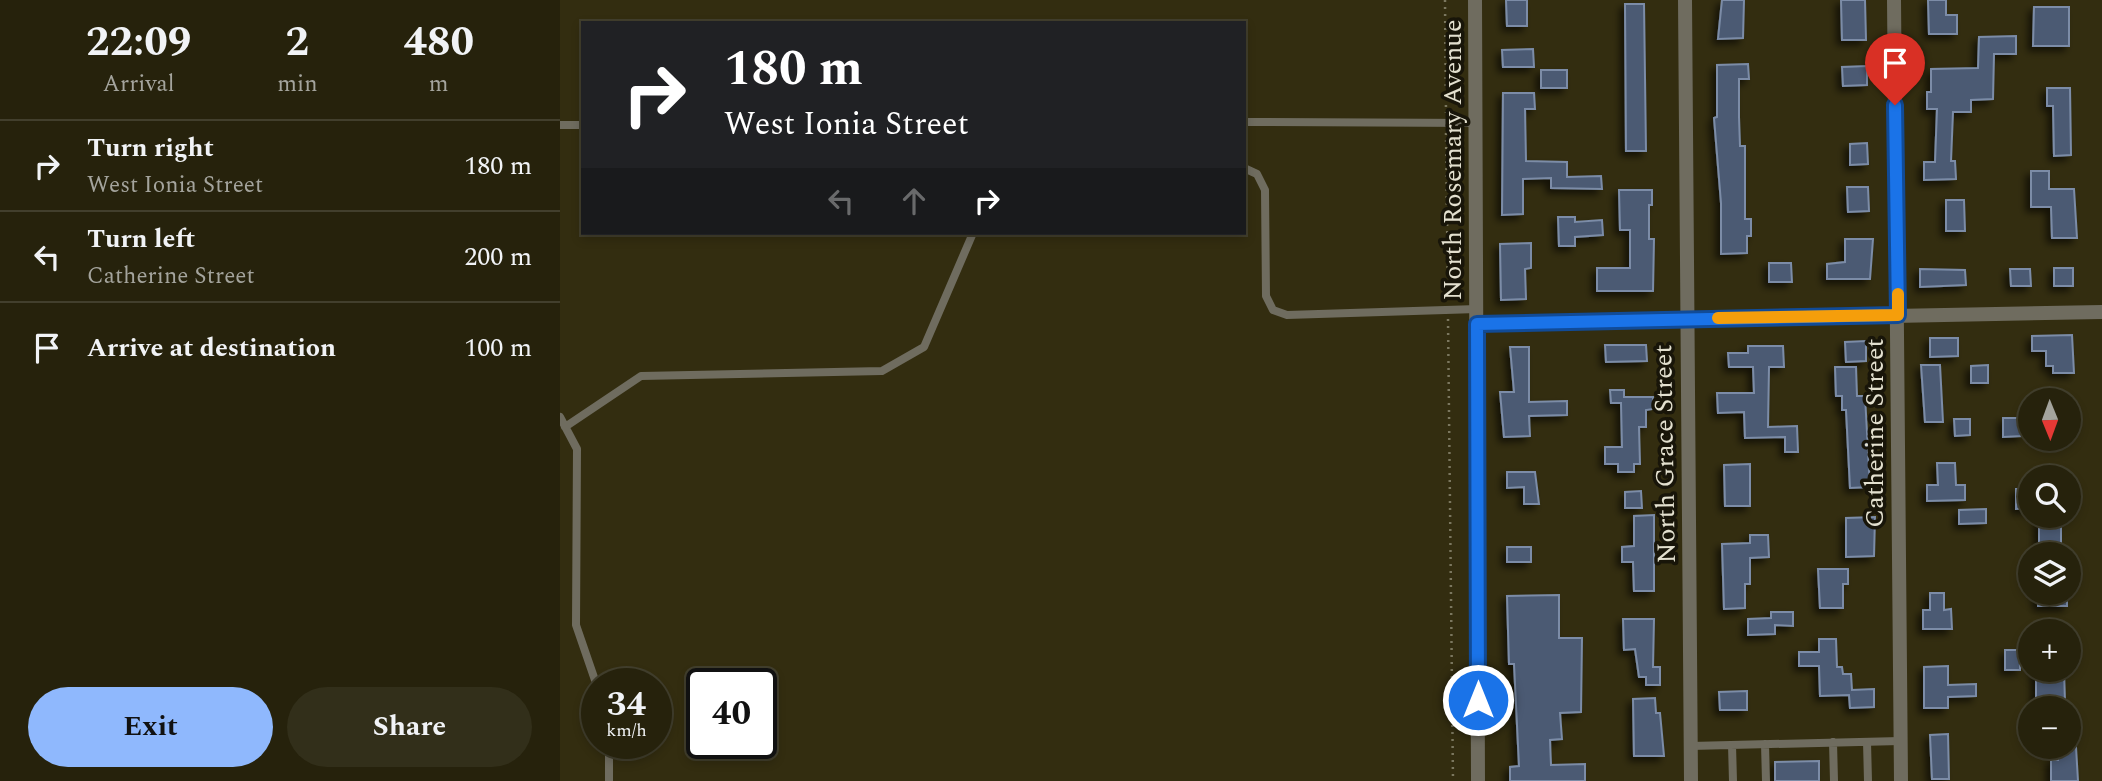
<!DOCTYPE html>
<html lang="en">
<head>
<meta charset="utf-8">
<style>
	:root { --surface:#26220c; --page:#322f1a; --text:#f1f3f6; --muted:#a4a49d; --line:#423f2d; --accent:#8fb8fd }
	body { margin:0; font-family:Spectral,serif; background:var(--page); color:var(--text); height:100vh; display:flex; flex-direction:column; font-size:26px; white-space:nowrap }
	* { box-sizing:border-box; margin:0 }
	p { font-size:23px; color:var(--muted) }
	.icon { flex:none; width:38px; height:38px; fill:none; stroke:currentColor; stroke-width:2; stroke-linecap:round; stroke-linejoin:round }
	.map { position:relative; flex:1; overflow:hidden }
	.side { display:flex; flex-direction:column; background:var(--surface); width:560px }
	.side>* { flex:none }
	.banner { position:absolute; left:21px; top:21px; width:665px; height:214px; border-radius:0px; box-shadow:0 4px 10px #0003,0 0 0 2px var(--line); background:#202124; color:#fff; overflow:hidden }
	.needle { width:46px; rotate:179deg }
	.tools { position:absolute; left:1458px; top:388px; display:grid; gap:14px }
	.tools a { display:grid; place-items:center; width:63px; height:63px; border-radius:50%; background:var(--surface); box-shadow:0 4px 10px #0003,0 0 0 2px var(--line); font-size:35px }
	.speed { position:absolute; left:21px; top:668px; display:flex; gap:14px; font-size:35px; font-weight:700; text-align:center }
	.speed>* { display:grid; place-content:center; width:91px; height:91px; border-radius:50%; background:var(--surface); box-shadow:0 4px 10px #0003,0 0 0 2px var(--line); line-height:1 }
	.speed small { font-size:18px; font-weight:400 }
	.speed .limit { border:4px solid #111; border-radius:10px; background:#fff; color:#111 }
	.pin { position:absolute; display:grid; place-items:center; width:60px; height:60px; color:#fff; margin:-72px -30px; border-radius:50% 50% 50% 0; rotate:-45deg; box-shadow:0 0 7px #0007 }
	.pin .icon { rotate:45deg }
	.me { position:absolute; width:77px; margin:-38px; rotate:0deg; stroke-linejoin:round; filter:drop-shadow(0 0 5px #0008) }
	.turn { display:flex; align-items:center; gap:24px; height:147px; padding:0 28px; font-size:32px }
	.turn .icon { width:91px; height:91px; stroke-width:2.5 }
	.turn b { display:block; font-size:49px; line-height:60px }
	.lanes { display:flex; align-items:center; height:66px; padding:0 28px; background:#0003; justify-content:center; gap:35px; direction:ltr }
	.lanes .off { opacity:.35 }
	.eta { display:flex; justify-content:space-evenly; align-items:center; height:119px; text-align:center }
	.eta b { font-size:42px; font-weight:700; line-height:49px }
	.action { display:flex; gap:14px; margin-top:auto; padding:14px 28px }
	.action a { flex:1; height:80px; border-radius:42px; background:var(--accent); color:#111; font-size:28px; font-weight:700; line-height:80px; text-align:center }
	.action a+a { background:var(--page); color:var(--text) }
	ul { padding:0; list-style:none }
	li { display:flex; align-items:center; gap:21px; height:91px; padding:0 28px; border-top:2px solid var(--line) }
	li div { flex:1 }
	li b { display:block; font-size:26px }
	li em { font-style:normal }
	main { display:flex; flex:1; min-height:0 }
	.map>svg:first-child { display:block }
</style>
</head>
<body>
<main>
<section class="side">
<div class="eta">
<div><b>22:09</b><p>Arrival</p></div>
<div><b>2</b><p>min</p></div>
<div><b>480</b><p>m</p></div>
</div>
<ul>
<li><svg class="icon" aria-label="right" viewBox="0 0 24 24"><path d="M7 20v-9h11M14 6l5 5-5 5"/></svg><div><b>Turn right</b><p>West Ionia Street</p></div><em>180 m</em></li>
<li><svg class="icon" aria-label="left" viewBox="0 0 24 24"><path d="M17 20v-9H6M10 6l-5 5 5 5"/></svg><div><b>Turn left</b><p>Catherine Street</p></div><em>200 m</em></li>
<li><svg class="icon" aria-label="arrive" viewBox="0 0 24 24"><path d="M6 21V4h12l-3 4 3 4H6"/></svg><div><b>Arrive at destination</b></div><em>100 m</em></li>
</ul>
<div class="action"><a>Exit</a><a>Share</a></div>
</section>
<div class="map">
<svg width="1542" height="781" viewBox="0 0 1542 781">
	<defs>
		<filter id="shadow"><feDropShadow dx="-4.5" dy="4.5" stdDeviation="3.5" flood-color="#0009"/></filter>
	</defs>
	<rect width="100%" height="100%" fill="#332d10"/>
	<!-- building -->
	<path fill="#4b5a73" stroke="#7b8ca7" stroke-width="2" filter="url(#shadow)" d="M946,0H967V26H947Z
		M1162,0H1184L1183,38L1158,39Z
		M1281,0H1305L1306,40H1282Z
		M1368,0H1386V15H1397V34H1369Z
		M1065,4H1084L1086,151H1066Z
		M1474,7H1509V46H1473Z
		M1456,36V54H1434L1433,99L1411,100V112H1393L1391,161H1395L1396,179L1364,180V162H1375L1377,109H1367V92H1371V69L1418,68L1419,37Z
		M973,49L974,67H943L942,50Z
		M1188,64L1189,79H1179V117L1180,146H1185V219H1191V236H1187V253L1161,254V203L1154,118L1157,117V65Z
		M1307,66V85L1283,86L1282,67Z
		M981,70H1007V88H981Z
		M1487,88H1510L1511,155L1494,156L1493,106H1487Z
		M943,93H974L975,109H965L966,161L1007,162V177L1041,176L1042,189L991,188V178L963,179V214L942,215Z
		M1307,143L1308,164L1290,165V144Z
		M1471,171H1489V189H1514L1517,238H1492L1491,207H1471Z
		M1287,187H1308L1309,211L1288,212Z
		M1059,190H1092V205H1089V239H1094L1093,291H1037V268H1070V230H1060Z
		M1386,200H1404L1405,231H1386Z
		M998,217H1015V222L1042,220L1043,235L1015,237V246H999Z
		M1285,239H1313L1310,279H1267V264L1285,262Z
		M971,243V268L965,269L966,299L941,300L940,244Z
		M1209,263H1231L1232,282H1209Z
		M1494,268H1513V286H1494Z
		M1360,269L1405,270L1406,285L1360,287Z
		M1450,269H1470L1471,286H1451Z
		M1512,335L1514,373H1493V366H1486V351H1472V336Z
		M1370,338H1398V356L1370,357Z
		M1306,341V361L1286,362L1285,342Z
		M1045,345H1086L1087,361L1046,362Z
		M1188,346H1223L1224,367H1209L1208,427L1237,426L1238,452H1225V437L1185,438L1184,412L1158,413L1157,393H1194L1193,367H1169L1168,353H1188Z
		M950,347H969V402L1007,401V415L969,416L970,436L944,437L940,392H954Z
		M1361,365H1380L1383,422H1365Z
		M1428,365V383H1411V366Z
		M1275,367H1296L1297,396H1305L1310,487L1290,488L1286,410H1282V396H1276Z
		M1050,390H1064V397H1093V409L1086,410V427H1079L1080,464H1074V472H1058V464H1045V447H1062L1061,403H1051Z
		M1443,418H1462V436L1443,437Z
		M1394,419H1410V435L1395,436Z
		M1377,463H1395L1396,485H1405V500L1367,501V485H1378Z
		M1190,464V506H1165L1164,465Z
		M947,472H975L979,504H964V487L947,488Z
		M1456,489H1470V508L1456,509Z
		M1081,491L1082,508H1065V492Z
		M1426,509V523L1399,524V510Z
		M1094,515V591H1074L1073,562H1062V547L1074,546V516Z
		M1315,517L1314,556L1286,557V518Z
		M1479,521H1501V547L1479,548Z
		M1190,535H1208L1209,557L1190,558V584H1185V608L1164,609L1162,544L1190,543Z
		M947,547H971V562H947Z
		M1258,569H1288V584H1283V608H1260Z
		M1370,593H1384V610L1391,609L1392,629H1363V610H1370Z
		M1478,593H1507V606H1478Z
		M999,595V638H1022L1021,712L1000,713L1002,739L990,740L991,765L1025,764V781H950V767L959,766L954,664H949L947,596Z
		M1211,612H1233V626L1215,625V634L1188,635V619L1211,618Z
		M1063,619H1094L1093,667H1100V685H1086V677H1079L1075,649L1064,650Z
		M1259,639H1276L1277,667H1282L1283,674H1291L1292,690L1314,689V707L1290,708L1289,695L1260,696L1259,666H1239V652H1259Z
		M1445,650H1460V670H1445Z
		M1388,666V685L1416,684V696L1388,697V708H1364V667Z
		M1476,670H1504L1505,702H1476Z
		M1187,691V710H1160L1159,692Z
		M1095,698L1096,713H1100L1104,756H1074L1073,699Z
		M1388,734L1389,779H1372L1370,735Z
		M1497,747H1516L1518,781H1491V760H1498Z
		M1259,761V781H1215V762Z"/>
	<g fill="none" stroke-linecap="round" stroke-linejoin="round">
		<!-- path -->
		<path stroke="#7b775f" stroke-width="2.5" stroke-dasharray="2 5" stroke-linecap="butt" d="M885,0L886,113
			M886,133L888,298
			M888,319L893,781"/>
		<!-- service -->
		<path stroke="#6f6c5f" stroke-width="8" d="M684,122L915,123
			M0,125H23
			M684,168L697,174L705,190L706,296L713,310L727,315L917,309
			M0,417L17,449L16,625L37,686
			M5,427L81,376L322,371L364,347L413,233
			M1273,742L1274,781
			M1307,742L1308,781
			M49,744V781
			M1205,744L1206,781
			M1172,745L1173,781
			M1131,746L1340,741"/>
		<!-- minor -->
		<path stroke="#6f6c5f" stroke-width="14" d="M1125,0L1131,781
			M1334,0L1341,781
			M917,324L1542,312"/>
		<!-- tertiary -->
		<path stroke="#6f6c5f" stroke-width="14" d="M915,0L918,781"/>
	</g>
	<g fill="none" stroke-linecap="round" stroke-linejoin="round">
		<!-- route casing -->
		<g stroke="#114b97" stroke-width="18">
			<path id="route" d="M918,700L917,324L1338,315L1335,105"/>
		</g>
		<!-- route -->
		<use href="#route" stroke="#1a73e8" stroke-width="12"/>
		<!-- slow -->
		<path stroke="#f59e0b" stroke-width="12" d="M1158,318L1338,315V294"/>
	</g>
	<g text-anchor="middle" stroke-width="7" stroke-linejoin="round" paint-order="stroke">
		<!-- street labels -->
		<g font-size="26" fill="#e3e0cf" stroke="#181509">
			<text transform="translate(892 160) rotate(-90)" y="9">North Rosemary Avenue</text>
			<text transform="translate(1314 433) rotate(-90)" y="9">Catherine Street</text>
			<text transform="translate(1104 454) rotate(-91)" y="9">North Grace Street</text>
		</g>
	</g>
</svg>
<div class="tools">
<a><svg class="needle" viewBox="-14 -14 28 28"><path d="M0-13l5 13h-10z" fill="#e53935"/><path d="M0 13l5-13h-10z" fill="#a4a49d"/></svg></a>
<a><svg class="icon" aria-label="search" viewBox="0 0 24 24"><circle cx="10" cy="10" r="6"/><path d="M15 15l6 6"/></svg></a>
<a><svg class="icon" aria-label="layers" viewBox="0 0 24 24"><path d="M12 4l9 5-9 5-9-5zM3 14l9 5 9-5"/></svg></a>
<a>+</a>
<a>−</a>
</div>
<div class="speed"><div>34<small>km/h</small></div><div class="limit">40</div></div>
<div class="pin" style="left:1335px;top:105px;background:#d93025"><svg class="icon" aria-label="arrive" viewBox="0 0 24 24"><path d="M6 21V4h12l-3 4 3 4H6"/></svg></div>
<svg class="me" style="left:918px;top:700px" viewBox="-20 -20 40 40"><circle r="17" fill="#1a73e8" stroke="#fff" stroke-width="3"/><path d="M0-11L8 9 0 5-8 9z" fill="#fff"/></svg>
<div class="banner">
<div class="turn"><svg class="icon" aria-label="right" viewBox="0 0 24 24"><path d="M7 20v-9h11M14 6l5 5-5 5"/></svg><div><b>180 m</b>West Ionia Street</div></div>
<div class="lanes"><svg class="icon off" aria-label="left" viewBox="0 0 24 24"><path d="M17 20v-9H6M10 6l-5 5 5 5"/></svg><svg class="icon off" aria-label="ahead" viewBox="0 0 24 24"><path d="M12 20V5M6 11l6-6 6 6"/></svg><svg class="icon" aria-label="right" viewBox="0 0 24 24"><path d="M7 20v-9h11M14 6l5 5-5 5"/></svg></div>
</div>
</div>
</main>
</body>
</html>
